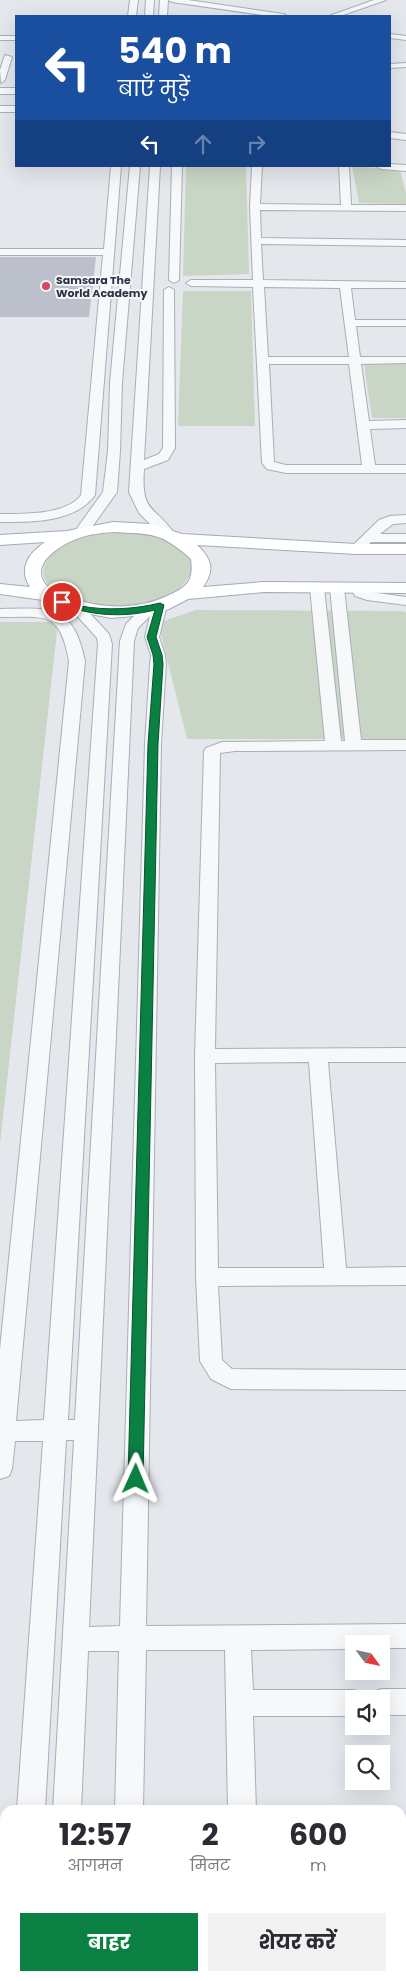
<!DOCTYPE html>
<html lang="hi">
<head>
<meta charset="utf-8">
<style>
	:root { --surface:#fff; --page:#f2f2f3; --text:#2b2b33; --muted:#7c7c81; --accent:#0b8043 }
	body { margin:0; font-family:Poppins,"Noto Sans Devanagari",sans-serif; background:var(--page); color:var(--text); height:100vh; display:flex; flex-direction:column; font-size:19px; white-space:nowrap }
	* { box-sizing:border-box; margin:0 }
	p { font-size:16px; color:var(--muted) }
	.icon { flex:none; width:28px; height:28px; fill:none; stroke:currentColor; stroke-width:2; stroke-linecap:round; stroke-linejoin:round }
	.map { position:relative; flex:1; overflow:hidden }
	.side { position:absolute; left:0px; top:1805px; width:406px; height:176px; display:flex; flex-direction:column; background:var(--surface); border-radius:15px 15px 0 0; box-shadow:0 5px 20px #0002 }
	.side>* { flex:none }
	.top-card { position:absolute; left:15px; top:15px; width:376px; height:152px; border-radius:0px; box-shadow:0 5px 20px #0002; background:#1a4fa0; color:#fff; overflow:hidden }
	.needle { width:32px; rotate:123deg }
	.fabs { position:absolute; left:345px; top:1635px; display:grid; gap:10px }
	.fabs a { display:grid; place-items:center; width:45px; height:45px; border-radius:0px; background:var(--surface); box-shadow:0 5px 20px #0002; font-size:25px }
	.pin { position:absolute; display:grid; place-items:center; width:42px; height:42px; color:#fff; margin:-21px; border:2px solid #fff; border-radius:50%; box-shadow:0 1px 5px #0007 }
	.me { position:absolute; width:55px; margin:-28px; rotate:1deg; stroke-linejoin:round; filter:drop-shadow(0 0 4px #0008) }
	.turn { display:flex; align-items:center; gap:18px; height:105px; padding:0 20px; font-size:22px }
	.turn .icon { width:65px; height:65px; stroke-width:2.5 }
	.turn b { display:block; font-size:35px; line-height:42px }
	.lanes { display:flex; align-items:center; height:48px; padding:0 20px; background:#0003; justify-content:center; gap:25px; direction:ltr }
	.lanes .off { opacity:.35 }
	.eta { display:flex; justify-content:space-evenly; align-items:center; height:85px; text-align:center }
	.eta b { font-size:30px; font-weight:700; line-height:35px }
	.button { display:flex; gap:10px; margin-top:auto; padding:10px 20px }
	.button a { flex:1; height:58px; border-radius:0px; background:var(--accent); color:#fff; font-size:20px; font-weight:700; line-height:58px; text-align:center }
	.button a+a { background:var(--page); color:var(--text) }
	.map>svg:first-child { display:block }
</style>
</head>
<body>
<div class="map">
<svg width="406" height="1981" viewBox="0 0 406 1981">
	<rect width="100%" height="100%" fill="#e4e7ec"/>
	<!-- green -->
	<path fill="#c9d6c5" d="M186,166H246L249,274L183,276Z
		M352,166L400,170L406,193V204L359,203Z
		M183,291H251L255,426H178Z
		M364,364H406V418H372Z
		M119,532C140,533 184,538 191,562C192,565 191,570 191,574C187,579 182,587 176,591C149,610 72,614 50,587C41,576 41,567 50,557C67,537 94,534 119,532Z
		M196,610L399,611L406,612V739H187L158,623Z
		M0,622H58L0,1144Z"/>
	<!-- building -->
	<path fill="#bbc0ca" d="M0,257H96L89,317H0Z"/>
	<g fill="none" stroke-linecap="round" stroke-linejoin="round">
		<!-- minor casing -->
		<g stroke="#a9aeb7" stroke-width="2">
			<path id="minor" d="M130,0H138L136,16H128Z
				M146,0H154L153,16H145Z
				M160,0H168L167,16H159Z
				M168,0H188L283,14L287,16H269L172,2Z
				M374,0H386L340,16H329Z
				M390,34L406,36V40L390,38Z
				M0,36H16V40H0Z
				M5,55L12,57L5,80L1,83L0,70Z
				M406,63V67L390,68V64Z
				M0,88H16V94H0Z
				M0,106H16V112H0Z
				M390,132L406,134V140L390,138Z
				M390,164L406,165V171L381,169L376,166H390Z
				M111,166H121L95,495C75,523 31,522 0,522V514C23,514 67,515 81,495L103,255H0V249H104Z
				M130,166H140L122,383L120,451L117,492L87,534L82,535L75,531L103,492L108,451L110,383Z
				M150,166H160L144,460L159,454L163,448L164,290L169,287L174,290L175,448L168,460L144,469C141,513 153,504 175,534L168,538L163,537L139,513L129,492Z
				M172,166H182L179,280L174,283L169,280Z
				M252,166H262L260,204L341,205L339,166H349L351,205H406V211L260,210L261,238L406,240V246L261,244L263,280L406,282V288H351L355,320H406V326H356L360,357H406V363L361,364L369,421L406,420V428L370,429L375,465H406V473H286L267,469L262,463L253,287L191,286L186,283L191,280H253L250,207ZM264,287L340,288L349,357H268ZM269,364H349L362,465H286L274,462Z
				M406,515V523L393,524L380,534H406V542H371L361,552L356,553L349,549L379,520L390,516Z
				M317,584L322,585L324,588L341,741H345L330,588L332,585H342L344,588L361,740H406V750L235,751L220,753L215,1049L406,1048V1062H328L346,1268L406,1267V1285L218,1286L222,1360L232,1369L406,1370V1390L231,1389L211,1379L200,1361L196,1277L195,1056L204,751L206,748L222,742L325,741L310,588L312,585ZM309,1062L324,1268H218L215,1063Z
				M358,584L363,585L366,590L370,592L406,597V605L367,600L355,596L351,588L353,585Z
				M160,601L165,602L167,605L159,637L165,655L166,664L161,744L146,1626L406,1624V1648H381V1644H354V1649L251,1650L253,1690H354L363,1694L366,1699H354V1716H253L256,1810H228L225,1650H146L143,1810H115L119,1651H88L81,1810H53L74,1440H66L45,1810H17L43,1441H15L12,1469L9,1476L0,1479V1349L69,661C60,610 45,617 0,617V609C51,608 73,604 85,661L16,1421L44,1420L98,644L97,638L70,608L72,605H82L109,634L112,644L68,1420H75L120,641L126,624L145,605L153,604ZM150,616L145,637L151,655L150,664L145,744L120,1626L89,1627L134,641L138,628Z
				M381,1689H406V1715H381V1699H369L372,1693Z
				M401,1859H406V1887H401Z
				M6,1976H36V1981H6Z
				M43,1976H73L72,1981H42Z
				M111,1976H141V1981H111Z
				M231,1976H261V1981H231Z"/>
		</g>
		<!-- major casing -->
		<g stroke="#a3abb8" stroke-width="2">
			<path id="major" d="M113,522L151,524L182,534L356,544H406V554H356L197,545C212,559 215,570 203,587L264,582L406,583V593L264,592L188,599L169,609L146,615L111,618L70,610L43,600L0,594V584L30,587C18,568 29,553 45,542L0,545V535L67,531ZM113,532C152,534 161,532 191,559C194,580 188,587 167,596C137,610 102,609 71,598C62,595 53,592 47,586C27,564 62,544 79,538C90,534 102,533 113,532Z"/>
		</g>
		<!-- minor -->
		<use href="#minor" fill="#f7f8fa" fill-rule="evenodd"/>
		<!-- major -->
		<use href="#major" fill="#fff" fill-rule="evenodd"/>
	</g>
	<!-- route -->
	<path fill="#0b8043" stroke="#07532c" d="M62,599C68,601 74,604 81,606C107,611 135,609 160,603L164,605L156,637L162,655L163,664L158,744L143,1479L141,1484L136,1486L130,1484L128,1479L148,744L154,664L153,655L147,637L155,610C124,618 88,616 59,603V600Z"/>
	<!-- markers -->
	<circle fill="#d1495b" stroke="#f4f6f9" stroke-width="2" cx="46" cy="286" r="5"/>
	<g text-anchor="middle" stroke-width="4" stroke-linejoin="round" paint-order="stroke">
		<!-- far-poi labels -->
		<g font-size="11" font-weight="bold" fill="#2b3445" stroke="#f4f6f9" text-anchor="start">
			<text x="56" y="284">Samsara The<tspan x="56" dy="13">World Academy</tspan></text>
		</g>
	</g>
</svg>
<div class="fabs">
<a><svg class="needle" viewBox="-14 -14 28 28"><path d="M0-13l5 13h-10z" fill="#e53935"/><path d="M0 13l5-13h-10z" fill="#7c7c81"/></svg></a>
<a><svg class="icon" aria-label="sound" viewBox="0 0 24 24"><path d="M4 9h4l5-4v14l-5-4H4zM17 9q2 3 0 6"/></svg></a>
<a><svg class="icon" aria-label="search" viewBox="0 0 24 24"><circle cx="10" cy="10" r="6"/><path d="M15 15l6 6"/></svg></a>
</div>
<div class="pin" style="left:62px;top:602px;background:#d93025"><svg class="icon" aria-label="arrive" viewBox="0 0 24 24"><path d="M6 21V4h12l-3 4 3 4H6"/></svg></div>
<svg class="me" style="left:136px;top:1479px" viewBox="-20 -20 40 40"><path d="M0-17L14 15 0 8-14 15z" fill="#0b8043" stroke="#fff" stroke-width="4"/></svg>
<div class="top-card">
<div class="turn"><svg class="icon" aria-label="left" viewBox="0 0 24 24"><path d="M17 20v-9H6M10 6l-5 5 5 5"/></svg><div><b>540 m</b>बाएँ मुड़ें</div></div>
<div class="lanes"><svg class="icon" aria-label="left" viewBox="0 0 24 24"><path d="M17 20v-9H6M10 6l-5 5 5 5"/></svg><svg class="icon off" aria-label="ahead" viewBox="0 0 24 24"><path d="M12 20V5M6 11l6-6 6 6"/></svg><svg class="icon off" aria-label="right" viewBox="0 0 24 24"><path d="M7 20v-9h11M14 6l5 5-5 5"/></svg></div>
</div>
<section class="side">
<div class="eta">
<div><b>12:57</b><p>आगमन</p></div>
<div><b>2</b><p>मिनट</p></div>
<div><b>600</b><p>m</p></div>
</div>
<div class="button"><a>बाहर</a><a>शेयर करें</a></div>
</section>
</div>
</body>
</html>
